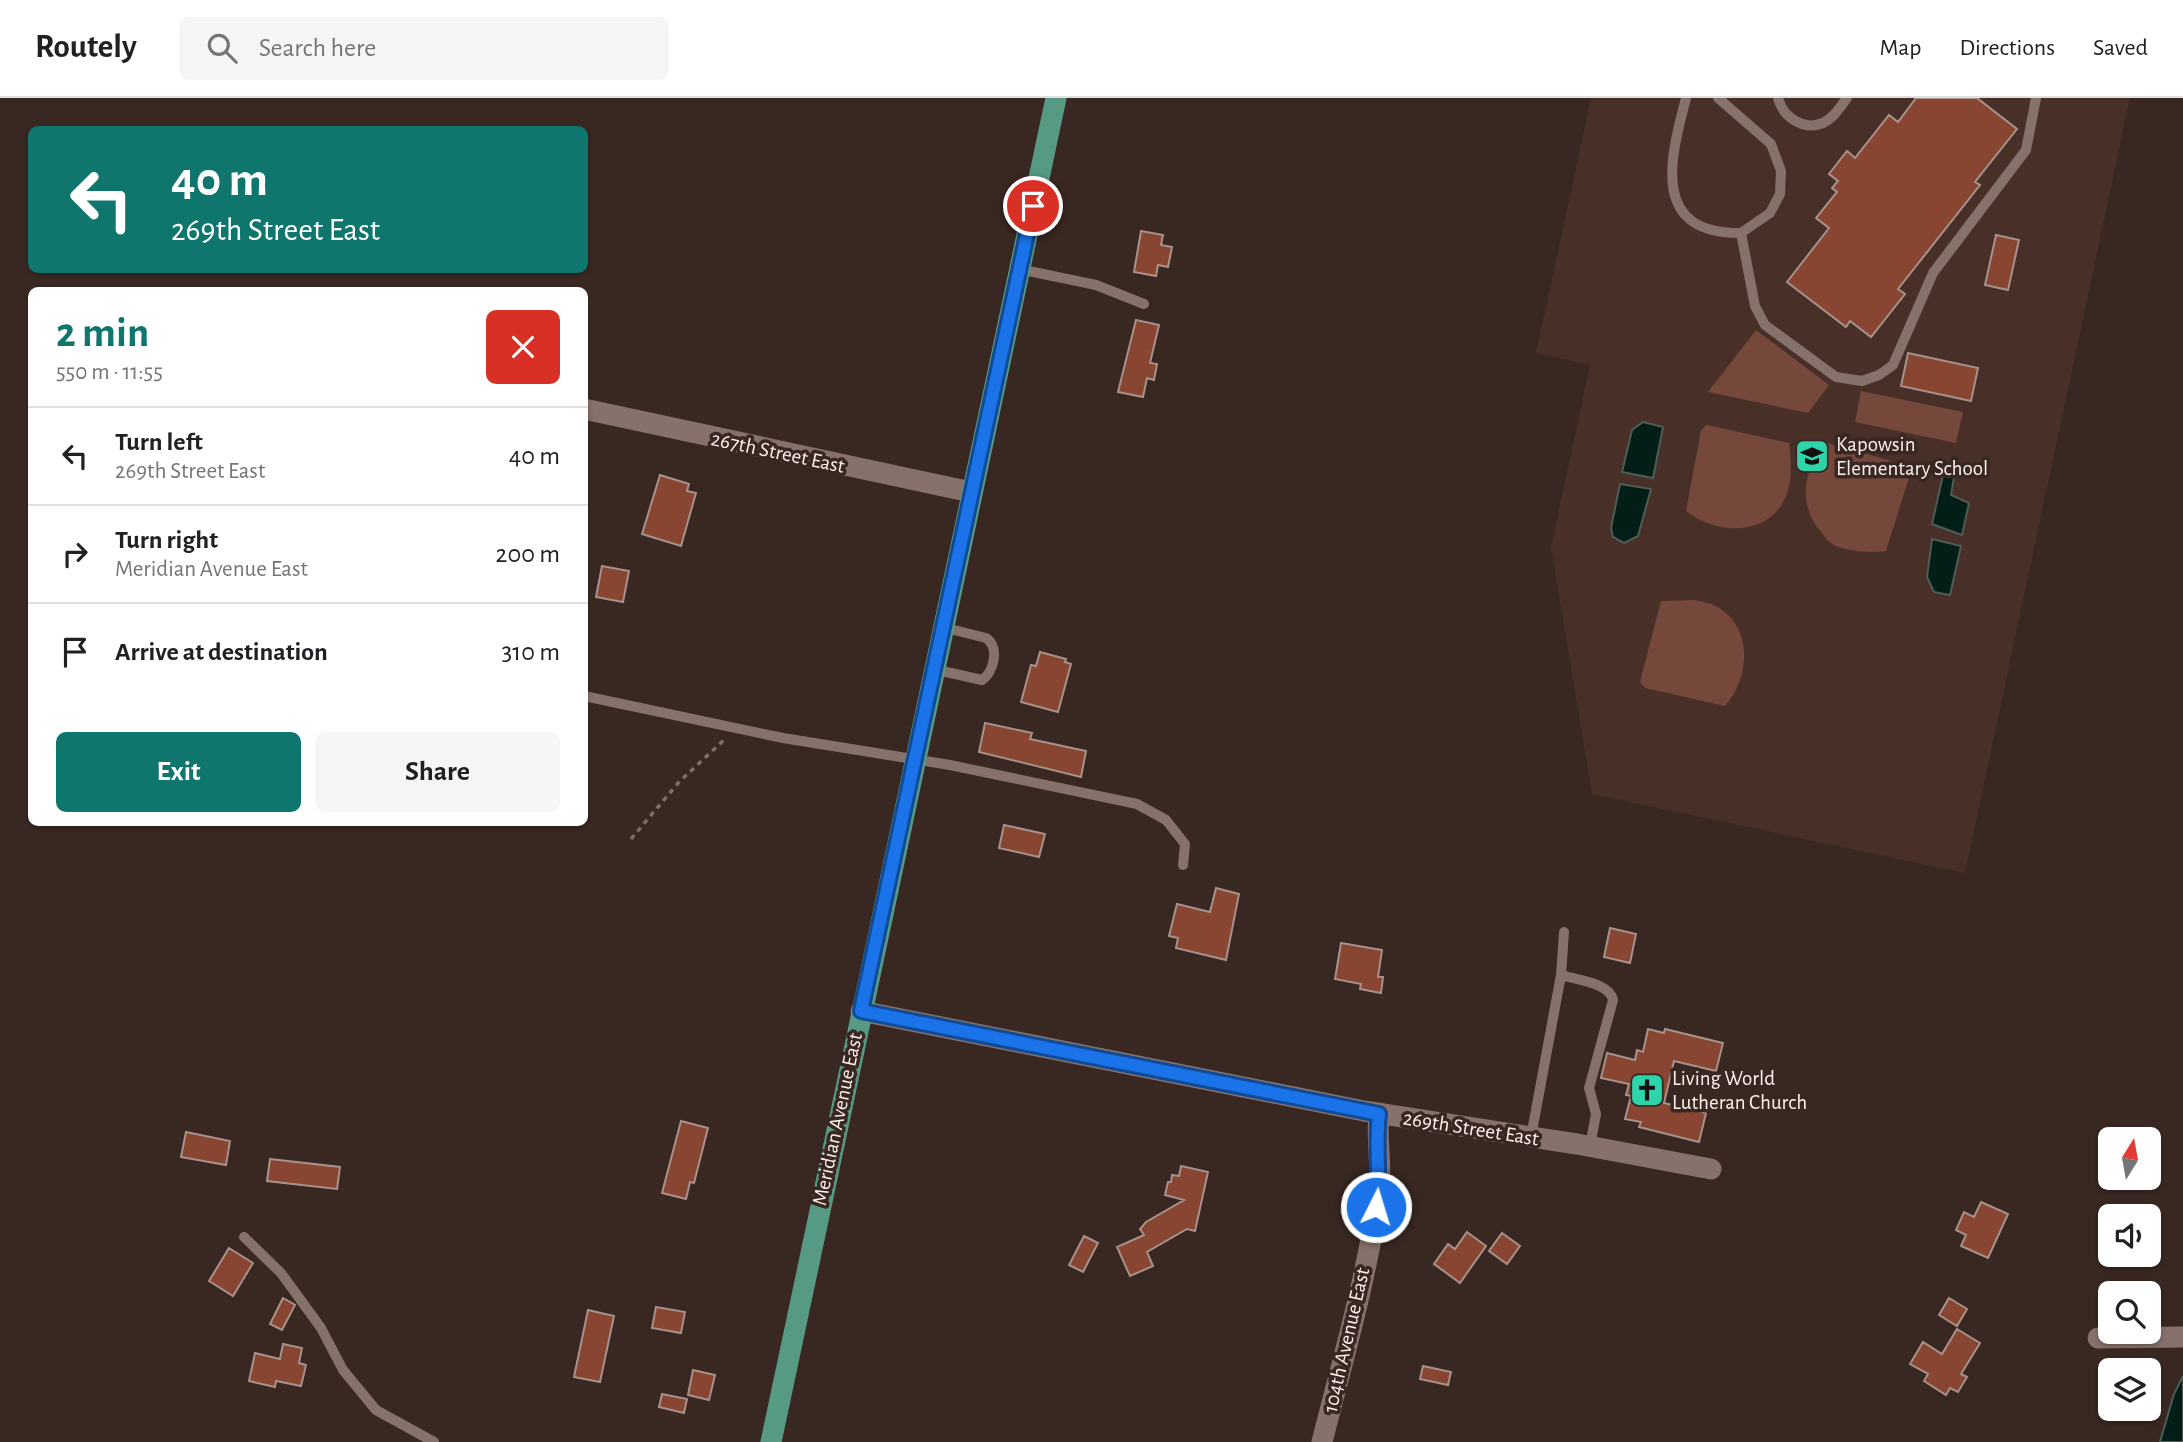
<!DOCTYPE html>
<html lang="en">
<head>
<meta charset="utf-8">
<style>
	:root { --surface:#fff; --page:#f6f6f6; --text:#202124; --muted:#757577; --line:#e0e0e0; --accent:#0f766e }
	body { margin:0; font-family:"Alegreya Sans",sans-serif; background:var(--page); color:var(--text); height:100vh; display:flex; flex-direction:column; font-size:26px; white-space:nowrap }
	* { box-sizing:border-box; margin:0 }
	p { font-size:23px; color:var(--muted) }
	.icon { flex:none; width:38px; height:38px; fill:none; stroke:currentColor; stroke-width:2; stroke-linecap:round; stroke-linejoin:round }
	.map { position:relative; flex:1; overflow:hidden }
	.side { position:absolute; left:28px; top:189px; width:560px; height:539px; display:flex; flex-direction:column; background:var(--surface); border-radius:10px; box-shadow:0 2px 5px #0004 }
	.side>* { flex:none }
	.hud { position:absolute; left:28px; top:28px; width:560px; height:147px; border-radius:10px; box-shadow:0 2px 5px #0004; background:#0f766e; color:#fff; overflow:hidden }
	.needle { width:46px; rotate:11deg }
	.controls { position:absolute; left:2098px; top:1029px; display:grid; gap:14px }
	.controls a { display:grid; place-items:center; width:63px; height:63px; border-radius:10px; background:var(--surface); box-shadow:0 2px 5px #0004; font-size:35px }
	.pin { position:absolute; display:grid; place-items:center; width:60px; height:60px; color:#fff; margin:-30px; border:4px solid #fff; border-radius:50%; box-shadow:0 2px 7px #0007 }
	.me { position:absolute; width:77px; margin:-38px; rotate:5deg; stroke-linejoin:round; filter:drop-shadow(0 0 5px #0008) }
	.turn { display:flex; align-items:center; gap:24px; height:147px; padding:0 28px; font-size:32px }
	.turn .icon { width:91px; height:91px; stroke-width:2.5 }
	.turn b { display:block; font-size:49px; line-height:60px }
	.round { display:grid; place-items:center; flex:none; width:74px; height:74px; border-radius:10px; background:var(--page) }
	.overview { display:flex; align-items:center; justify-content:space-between; height:119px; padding:0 28px }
	h1 { font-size:42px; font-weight:700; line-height:52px; color:var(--accent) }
	.cta { display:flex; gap:14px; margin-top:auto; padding:14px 28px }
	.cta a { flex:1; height:80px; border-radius:10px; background:var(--accent); color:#fff; font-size:28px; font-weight:700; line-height:80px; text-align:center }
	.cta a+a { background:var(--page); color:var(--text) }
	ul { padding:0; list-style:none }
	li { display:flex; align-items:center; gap:21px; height:98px; padding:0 28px; border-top:2px solid var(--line) }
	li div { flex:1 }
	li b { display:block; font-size:26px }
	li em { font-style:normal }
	header { display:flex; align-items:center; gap:42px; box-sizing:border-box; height:98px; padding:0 35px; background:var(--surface); border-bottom:2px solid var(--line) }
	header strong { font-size:33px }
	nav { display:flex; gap:38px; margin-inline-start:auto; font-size:24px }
	.search { width:490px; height:63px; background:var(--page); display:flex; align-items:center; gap:18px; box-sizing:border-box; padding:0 24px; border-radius:10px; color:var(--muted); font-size:26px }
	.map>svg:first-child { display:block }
</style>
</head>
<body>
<header>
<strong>Routely</strong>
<div class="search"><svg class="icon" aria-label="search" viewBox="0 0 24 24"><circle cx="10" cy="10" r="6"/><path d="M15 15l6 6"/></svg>Search here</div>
<nav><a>Map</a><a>Directions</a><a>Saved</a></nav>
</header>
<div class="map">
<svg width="2183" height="1344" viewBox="0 0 2183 1344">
	<rect width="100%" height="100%" fill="#392722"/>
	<!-- built -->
	<path fill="#483029" d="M1591,0H2130L1965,775L1592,696L1551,449L1590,267L1536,255Z"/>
	<!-- green -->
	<path fill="#76483b" d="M1756,232L1829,287L1808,315L1708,294Z
		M1861,293L1963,314L1956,345L1855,324Z
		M1707,327L1789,345C1791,363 1793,384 1785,400C1767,440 1715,436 1686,413L1701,332Z
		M1827,345L1906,367L1911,373L1886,453C1869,455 1848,454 1832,446C1828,443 1824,438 1821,434C1797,405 1803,372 1827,345Z
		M1695,502C1702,504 1710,505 1716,508C1754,529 1750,580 1725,608L1645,590L1640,584L1661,503Z"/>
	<!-- water -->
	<path fill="#021e16" stroke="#4d5d56" stroke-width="2" d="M1643,324L1663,329L1653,380L1622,374L1632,332Z
		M1943,377L1954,379L1951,397L1969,405L1962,437L1932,426Z
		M1620,386L1651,391L1638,438L1624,445L1613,439L1611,430Z
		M1932,441L1961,448L1950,497L1934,494L1927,479Z
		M2183,1278V1344H2160L2174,1296Z"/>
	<!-- building -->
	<path fill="#884532" stroke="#a7918b" stroke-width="2" d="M1916,0H1977L2017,31L1975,84L1980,87L1898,191L1905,196L1871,239L1850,223L1846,229L1787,184L1829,130L1816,120L1837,94L1832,90L1838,83L1829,76L1847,53L1855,60L1889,17L1898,24Z
		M1141,133L1163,137L1161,147L1172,149L1168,169L1158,167L1156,178L1134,174Z
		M1996,137L2019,142L2008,192L1985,187Z
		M1136,222L1159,227L1150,265L1157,266L1154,282L1147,280L1143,299L1118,294Z
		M1908,255L1978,270L1971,303L1901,288Z
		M660,377L689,386L687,393L696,395L681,448L642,436Z
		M602,468L629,473L623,504L596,499Z
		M1040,554L1066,561L1065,564L1071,566L1058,614L1021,604L1031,567L1036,568Z
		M985,625L1032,635L1030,641L1086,653L1081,679L979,654Z
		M1004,727L1045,736L1039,759L999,750Z
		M1216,790L1239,796L1226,862L1176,850L1178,840L1169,838L1177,806L1210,814Z
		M1610,830L1636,836L1630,865L1604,859Z
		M1341,845L1382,852L1378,879H1383L1381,895L1360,891L1361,886L1335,881Z
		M1648,931L1664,935L1665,931L1723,945L1716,973L1674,963L1664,1005L1706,1015L1699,1044L1639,1029L1641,1024L1625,1021L1631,998L1626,997L1629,986L1601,980L1607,955L1635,962L1637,952L1643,954Z
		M681,1023L708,1030L694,1085L690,1084L686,1101L662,1095Z
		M186,1034L230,1043L226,1067L181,1059Z
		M270,1061L340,1069L337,1091L267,1083Z
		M1181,1068L1208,1074L1195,1133L1187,1131L1147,1154L1153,1168L1130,1178L1117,1149L1144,1137L1140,1131L1146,1124L1184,1102L1165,1097L1168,1084H1171L1172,1077L1179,1078Z
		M1981,1104L2008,1116L1988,1160L1961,1148L1966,1137L1956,1132L1964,1114L1974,1119Z
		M1467,1134L1486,1148L1460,1185L1434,1166L1448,1146L1455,1151Z
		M1502,1135L1520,1148L1507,1166L1489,1153Z
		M1084,1138L1098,1145L1083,1174L1069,1167Z
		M229,1150L253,1165L233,1198L209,1183Z
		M283,1200L295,1207L282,1232L270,1226Z
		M1949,1200L1967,1211L1957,1228L1939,1217Z
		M656,1209L685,1214L681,1235L652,1230Z
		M588,1212L614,1218L600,1284L574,1279Z
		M1957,1231L1980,1245L1961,1276L1967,1279L1958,1294L1950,1290L1946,1297L1924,1283L1928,1276L1910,1266L1923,1244L1942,1256Z
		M283,1246L302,1250L299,1265L306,1267L301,1288L276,1283L275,1289L249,1283L255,1255L280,1261Z
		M1423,1268L1451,1274L1448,1287L1420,1281Z
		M693,1272L715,1277L709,1302L688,1297Z
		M662,1296L687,1301L684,1315L659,1309Z"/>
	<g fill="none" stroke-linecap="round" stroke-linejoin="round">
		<!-- path -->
		<path stroke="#7e6d69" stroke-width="3.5" stroke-dasharray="5 5" stroke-linecap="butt" d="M631,741L679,684L725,641"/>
		<!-- lane -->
		<path stroke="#86716b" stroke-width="10" d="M1686,0C1670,61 1650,136 1741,135L1755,208L1765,227L1836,279L1862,283L1879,277L1893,267L1933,175L2026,52L2036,0
			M1718,0L1771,46L1781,73L1780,96L1770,115L1741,135
			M1778,0C1783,19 1803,33 1823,25C1834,20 1840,9 1847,0
			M1019,171L1096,187L1144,206
			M933,571L982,582C994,574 1000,549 986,540L942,529
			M584,598L783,640L950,667L1137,706L1166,722L1185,746L1183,767
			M1561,877C1577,882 1610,885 1613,902L1589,990L1596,1016L1590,1048
			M1531,1039L1561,877L1564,834
			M244,1139L281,1175L321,1230L343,1272L376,1312L434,1344"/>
		<!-- street -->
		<path stroke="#86716b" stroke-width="21" d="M584,311L971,394
			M861,913L1364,1013L1577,1046L1711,1071
			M2098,1240L2183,1239
			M1322,1344C1342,1264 1369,1172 1379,1091C1382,1066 1376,1041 1379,1016"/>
		<!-- primary -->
		<path stroke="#579a83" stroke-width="21" d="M771,1344L1056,0"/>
	</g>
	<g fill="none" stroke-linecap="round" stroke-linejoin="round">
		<!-- route casing -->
		<g stroke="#114b97" stroke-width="18">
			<path id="route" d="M1033,108L861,913L1379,1016C1375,1047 1381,1078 1376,1109"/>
		</g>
		<!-- route -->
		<use href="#route" stroke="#1a73e8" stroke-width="12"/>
	</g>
	<!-- icons -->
	<defs>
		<g id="school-square" transform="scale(1.75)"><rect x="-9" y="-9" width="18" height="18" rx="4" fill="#2ed4aa" stroke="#392722"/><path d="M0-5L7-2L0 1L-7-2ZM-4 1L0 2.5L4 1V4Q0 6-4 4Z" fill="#111"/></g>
		<g id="church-square" transform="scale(1.75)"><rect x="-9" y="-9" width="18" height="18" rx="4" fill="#2ed4aa" stroke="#392722"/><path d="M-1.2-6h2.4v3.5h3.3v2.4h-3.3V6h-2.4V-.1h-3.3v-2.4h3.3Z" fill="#111"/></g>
	</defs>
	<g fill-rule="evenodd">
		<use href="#school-square" x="1812" y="358"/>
		<use href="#church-square" x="1647" y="992"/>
	</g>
	<g text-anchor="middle" stroke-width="7" stroke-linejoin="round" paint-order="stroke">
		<!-- poi labels -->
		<g font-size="21" fill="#fdf0ed" stroke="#392722" text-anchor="start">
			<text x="1836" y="353">Kapowsin<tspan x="1836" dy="24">Elementary School</tspan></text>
			<text x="1672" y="987">Living World<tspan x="1672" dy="24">Lutheran Church</tspan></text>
		</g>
		<!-- street labels -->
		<g font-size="21" fill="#fdf0ed" stroke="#392722">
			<text transform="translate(778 354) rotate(12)" y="7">267th Street East</text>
			<text transform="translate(837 1021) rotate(-78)" y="7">Meridian Avenue East</text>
			<text transform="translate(1471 1030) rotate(9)" y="7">269th Street East</text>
			<text transform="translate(1346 1242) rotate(-77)" y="7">104th Avenue East</text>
		</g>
	</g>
</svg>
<div class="controls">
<a><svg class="needle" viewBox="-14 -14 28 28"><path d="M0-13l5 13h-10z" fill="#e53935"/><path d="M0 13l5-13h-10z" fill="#757577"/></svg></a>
<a><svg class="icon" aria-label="sound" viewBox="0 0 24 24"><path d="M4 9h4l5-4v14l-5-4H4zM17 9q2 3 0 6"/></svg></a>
<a><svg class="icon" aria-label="search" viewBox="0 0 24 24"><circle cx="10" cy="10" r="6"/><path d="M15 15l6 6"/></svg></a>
<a><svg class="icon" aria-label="layers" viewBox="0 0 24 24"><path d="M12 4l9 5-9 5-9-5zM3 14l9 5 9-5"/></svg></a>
</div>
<div class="pin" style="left:1033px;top:108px;background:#d93025"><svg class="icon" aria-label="arrive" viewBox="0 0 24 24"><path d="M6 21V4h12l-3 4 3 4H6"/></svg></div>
<svg class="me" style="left:1376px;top:1109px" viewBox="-20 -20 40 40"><circle r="17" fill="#1a73e8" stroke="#fff" stroke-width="3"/><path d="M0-11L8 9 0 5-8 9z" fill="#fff"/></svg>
<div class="hud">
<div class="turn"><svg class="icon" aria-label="left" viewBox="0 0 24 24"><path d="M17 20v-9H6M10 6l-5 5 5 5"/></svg><div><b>40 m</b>269th Street East</div></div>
</div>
<section class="side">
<div class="overview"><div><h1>2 min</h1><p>550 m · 11:55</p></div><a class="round" style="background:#d93025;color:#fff"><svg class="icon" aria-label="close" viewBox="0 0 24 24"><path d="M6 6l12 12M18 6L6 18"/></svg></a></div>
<ul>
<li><svg class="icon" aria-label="left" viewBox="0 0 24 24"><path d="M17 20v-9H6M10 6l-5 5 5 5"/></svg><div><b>Turn left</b><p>269th Street East</p></div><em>40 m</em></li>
<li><svg class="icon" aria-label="right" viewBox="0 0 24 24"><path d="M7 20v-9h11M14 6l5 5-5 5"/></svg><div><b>Turn right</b><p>Meridian Avenue East</p></div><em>200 m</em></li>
<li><svg class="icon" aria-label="arrive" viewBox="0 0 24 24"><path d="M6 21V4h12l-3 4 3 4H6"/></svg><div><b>Arrive at destination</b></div><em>310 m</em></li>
</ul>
<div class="cta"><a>Exit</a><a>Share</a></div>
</section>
</div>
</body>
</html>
